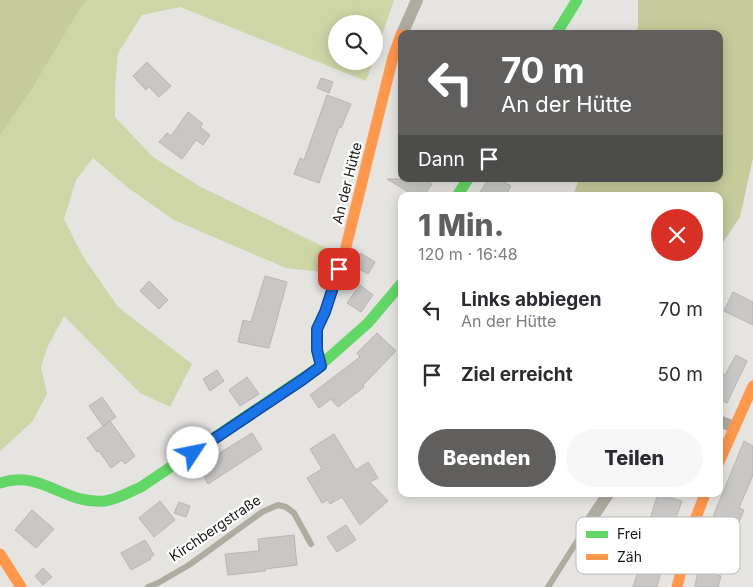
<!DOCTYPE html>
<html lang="de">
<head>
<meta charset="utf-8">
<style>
	:root { --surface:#fff; --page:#f7f7f7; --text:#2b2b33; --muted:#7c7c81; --accent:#605f5d }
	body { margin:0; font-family:Inter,sans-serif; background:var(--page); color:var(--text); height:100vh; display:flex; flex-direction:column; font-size:19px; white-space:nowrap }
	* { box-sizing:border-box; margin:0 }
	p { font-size:16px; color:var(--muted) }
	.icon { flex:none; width:28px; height:28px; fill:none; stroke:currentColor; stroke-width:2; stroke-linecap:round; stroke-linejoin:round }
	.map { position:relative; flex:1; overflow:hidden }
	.side { position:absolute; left:398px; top:192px; width:325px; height:305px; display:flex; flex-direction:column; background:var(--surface); border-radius:10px; box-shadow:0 2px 12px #0003 }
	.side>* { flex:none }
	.hud { position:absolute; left:398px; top:30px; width:325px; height:152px; border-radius:10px; box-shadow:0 2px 12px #0003; background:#605f5d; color:#fff; overflow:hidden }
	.tools { position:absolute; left:328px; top:15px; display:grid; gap:10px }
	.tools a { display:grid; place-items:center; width:55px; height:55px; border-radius:50%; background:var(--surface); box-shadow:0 2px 12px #0003; font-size:25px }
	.pin { position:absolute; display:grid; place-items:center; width:42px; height:42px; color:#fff; margin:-21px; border-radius:10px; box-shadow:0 2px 8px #0006 }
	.me { position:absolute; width:55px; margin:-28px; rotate:56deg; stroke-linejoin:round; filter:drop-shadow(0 0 4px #0008) }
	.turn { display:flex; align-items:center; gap:18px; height:105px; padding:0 20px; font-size:22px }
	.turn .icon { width:65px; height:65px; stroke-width:2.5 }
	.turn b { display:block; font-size:35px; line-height:42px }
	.then { display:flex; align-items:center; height:48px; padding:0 20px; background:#0003; gap:10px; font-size:19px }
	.round { display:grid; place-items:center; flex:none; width:52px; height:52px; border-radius:26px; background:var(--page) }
	.overview { display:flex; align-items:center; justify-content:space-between; height:85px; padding:0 20px }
	h1 { font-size:30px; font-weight:800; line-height:38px; color:var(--accent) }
	.cta { display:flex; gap:10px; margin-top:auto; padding:10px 20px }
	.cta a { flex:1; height:58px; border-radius:30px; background:var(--accent); color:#fff; font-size:20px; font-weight:800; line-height:58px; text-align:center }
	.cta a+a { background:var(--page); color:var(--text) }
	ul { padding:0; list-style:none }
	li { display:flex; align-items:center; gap:15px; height:65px; padding:0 20px }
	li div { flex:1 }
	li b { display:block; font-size:19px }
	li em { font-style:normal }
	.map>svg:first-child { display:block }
</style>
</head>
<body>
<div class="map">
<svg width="753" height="587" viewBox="0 0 753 587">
	<rect width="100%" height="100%" fill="#e5e4e1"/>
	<!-- green -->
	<path fill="#ced5a6" d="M88,0H394L374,59V24H336V61H373L366,81L180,7L142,15L118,53L115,89V117L153,157L199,186L328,249L322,272L286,268L174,220L127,187L93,158L76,180L64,219L82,255L118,307L192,364L170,407L140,393L64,316L47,348L41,367L47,394L32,422L0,451V135L32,89L80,9Z"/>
	<!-- forest -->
	<path fill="#c5cb9b" d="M0,0H88L80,9L32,89L0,135Z
		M638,0H753V158L740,217L719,248V196H573L579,179H719V34H635L638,27Z"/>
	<!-- building -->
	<path fill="#c8c7c5" stroke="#b8b6b5" d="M147,62L171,86L159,97L149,87L146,90L133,76Z
		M321,78L333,82L329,93L317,88Z
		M327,95L351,104L341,128L339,127L319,183L294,174L300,158L304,160Z
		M188,112L203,124L200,127L210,135L203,145L196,140L182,159L159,142L167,133L171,136Z
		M387,179H423L432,184L424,196H415Z
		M488,179H499L511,186L506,196H478Z
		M360,253L375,262L368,274L352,265Z
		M265,276L287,282L269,348L238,342L243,320L251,322Z
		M149,281L168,300L159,309L140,291Z
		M360,285L373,295L361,312L347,303Z
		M733,292L753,302V325L724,311Z
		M377,333L396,351L363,385L364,387L338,407L331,399L319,408L310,395L360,357L357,353Z
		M736,355L747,361L727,403L719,399V372L725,375Z
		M217,370L224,381L210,391L203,379Z
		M247,377L259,394L240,406L229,390Z
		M102,397L116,417L103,426L89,406Z
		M110,421L135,456L125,464L122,460L111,468L99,451L97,452L87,438Z
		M252,433L262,449L208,484L202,473L208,469L203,460L217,451L218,454Z
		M334,434L356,470L368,462L378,478L370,482L388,501L360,525L342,497L330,504L328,500L322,503L307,478L322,469L310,449Z
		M744,441L753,446V475L739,508L744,510L739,522L733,520L723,543L716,575L721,576L718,587H695L703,541Z
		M658,494L682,501L672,529L657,587H633L648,541L635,537L640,520L649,522Z
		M160,501L175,520L154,537L139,518Z
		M179,502L190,506L186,517L174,513Z
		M32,510L54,529L36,548L15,530Z
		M346,525L356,540L337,552L327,537Z
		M294,535L297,565L265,569V571L228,575L225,554L259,551L258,539Z
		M145,540L154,555L150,557L151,559L131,570L121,553Z
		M43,568L52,577L43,585L35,576Z"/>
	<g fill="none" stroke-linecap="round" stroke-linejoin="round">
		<!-- lane -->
		<path stroke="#aeaba1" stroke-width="6" d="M148,587L158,583L189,565L262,512L278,505L286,507L294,513L311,544
			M548,587L588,524"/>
		<!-- street -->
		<path stroke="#aeaba1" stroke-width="12" d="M402,34L417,0
			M719,421L734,427
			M588,524L608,494"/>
		<!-- fast -->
		<path stroke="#63d668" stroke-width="11" d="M556,34L577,0
			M457,196L468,179
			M0,483C41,469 64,505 105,501C118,499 129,492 141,487L316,369L368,323L401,284"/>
		<!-- slow -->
		<path stroke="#ff974d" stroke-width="11" d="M321,366L317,350V329L325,312L344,255L393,57L401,35
			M719,462L753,386
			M0,554L21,587
			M677,587L692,528L705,494"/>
	</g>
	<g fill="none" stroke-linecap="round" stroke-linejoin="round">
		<!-- route casing -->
		<g stroke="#114b97" stroke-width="12">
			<path id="route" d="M193,453L302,380L321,366L317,350V329L325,312L339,269"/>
		</g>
		<!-- route -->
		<use href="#route" stroke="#1a73e8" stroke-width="9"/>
	</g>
	<g text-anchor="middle" stroke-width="4.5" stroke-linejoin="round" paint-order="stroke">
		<!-- street labels -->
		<g font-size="14" fill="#181816" stroke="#fff">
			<text transform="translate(347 183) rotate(-76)" y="5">An der Hütte</text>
			<text transform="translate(215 528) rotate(-34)" y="5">Kirchbergstraße</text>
		</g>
	</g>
	<!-- legend -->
	<rect x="576" y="517" width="164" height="57" rx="8" fill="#fff" stroke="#babab9" stroke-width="1"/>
	<rect x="586" y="531" width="22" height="7" fill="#63d668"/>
	<rect x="586" y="554" width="22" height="6" fill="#ff974d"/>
	<g font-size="14" fill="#181816">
		<text x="617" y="539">Frei</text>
		<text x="617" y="562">Zäh</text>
	</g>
</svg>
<div class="tools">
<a><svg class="icon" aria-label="search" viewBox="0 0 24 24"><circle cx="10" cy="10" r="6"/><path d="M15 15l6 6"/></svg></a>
</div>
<div class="pin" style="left:339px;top:269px;background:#d93025"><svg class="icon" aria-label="arrive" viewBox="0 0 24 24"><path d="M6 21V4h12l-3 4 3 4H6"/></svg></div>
<svg class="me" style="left:193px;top:453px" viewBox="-20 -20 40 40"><circle r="19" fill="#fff"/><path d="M0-13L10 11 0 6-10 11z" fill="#1a73e8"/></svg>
<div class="hud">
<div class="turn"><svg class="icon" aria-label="left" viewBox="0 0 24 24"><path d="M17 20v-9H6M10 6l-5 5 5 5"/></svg><div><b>70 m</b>An der Hütte</div></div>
<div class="then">Dann<svg class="icon" aria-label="arrive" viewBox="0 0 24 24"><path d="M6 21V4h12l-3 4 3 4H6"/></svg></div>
</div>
<section class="side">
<div class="overview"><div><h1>1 Min.</h1><p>120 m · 16:48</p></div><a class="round" style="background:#d93025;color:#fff"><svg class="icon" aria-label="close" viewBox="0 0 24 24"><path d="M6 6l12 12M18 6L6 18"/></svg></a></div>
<ul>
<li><svg class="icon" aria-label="left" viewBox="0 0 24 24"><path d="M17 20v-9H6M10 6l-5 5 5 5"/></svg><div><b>Links abbiegen</b><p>An der Hütte</p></div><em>70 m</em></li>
<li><svg class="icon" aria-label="arrive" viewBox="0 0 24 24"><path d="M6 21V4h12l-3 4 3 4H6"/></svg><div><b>Ziel erreicht</b></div><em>50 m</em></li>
</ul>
<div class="cta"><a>Beenden</a><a>Teilen</a></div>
</section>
</div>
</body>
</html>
